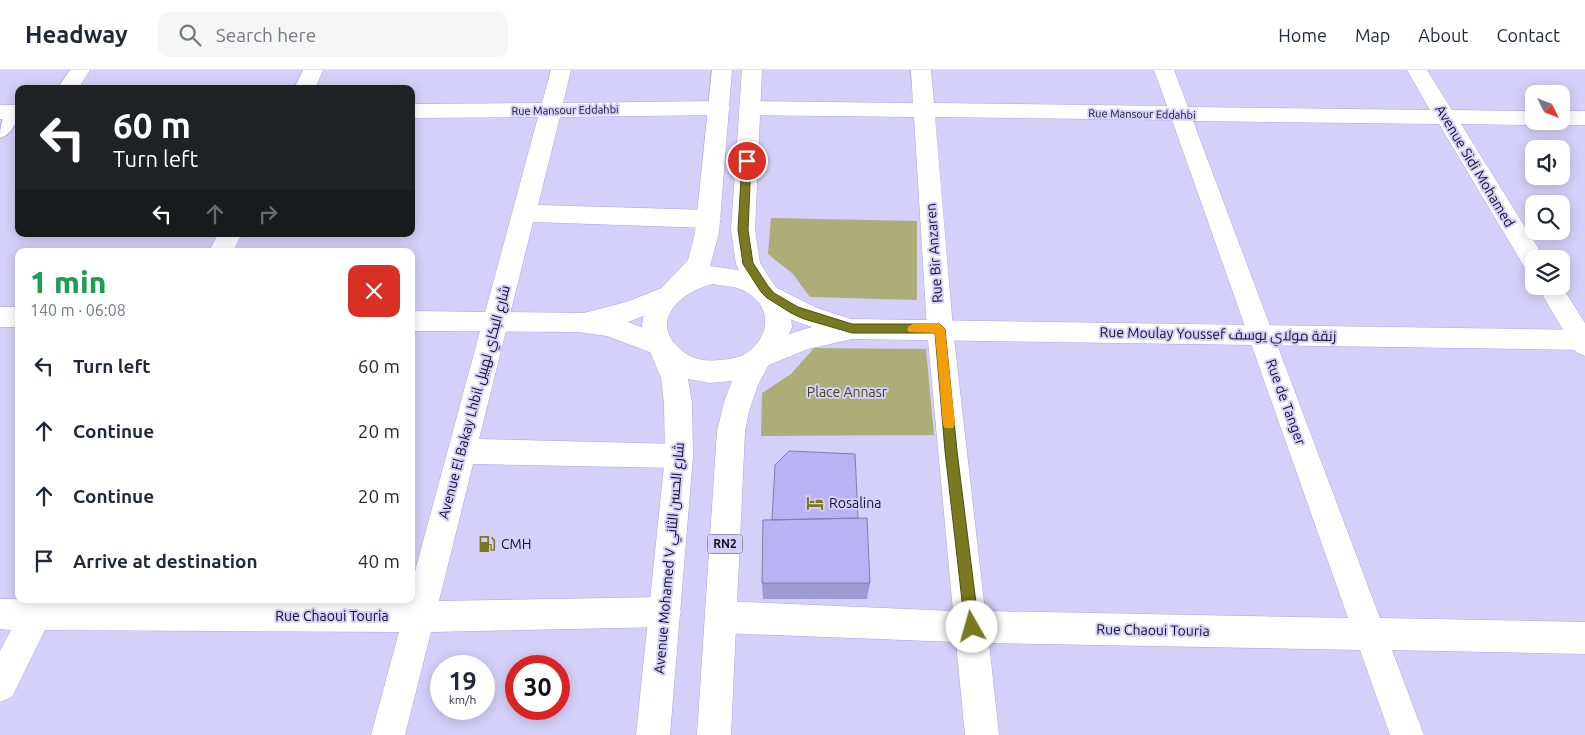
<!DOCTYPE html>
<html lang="en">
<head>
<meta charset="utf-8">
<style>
	:root { --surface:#fff; --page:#f6f6f7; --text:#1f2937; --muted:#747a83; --line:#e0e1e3 }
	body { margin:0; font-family:Ubuntu,Cairo,sans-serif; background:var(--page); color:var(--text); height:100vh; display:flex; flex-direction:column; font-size:19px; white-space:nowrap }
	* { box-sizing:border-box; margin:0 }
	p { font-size:16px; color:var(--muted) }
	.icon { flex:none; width:28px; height:28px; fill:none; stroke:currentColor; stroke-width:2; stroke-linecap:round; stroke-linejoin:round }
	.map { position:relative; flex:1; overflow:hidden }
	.drawer { position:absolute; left:15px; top:178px; width:400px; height:355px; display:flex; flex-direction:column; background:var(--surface); border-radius:10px; box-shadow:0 2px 12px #0003 }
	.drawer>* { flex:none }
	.guide { position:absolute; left:15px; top:15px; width:400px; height:152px; border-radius:10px; box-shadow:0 2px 12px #0003; background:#202124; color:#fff; overflow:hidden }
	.needle { width:32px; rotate:132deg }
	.controls { position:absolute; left:1525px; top:15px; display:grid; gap:10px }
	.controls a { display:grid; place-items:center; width:45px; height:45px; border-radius:10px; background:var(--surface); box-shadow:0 2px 12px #0003; font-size:25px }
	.speed { position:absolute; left:430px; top:585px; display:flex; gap:10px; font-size:25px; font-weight:700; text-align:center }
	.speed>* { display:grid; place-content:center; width:65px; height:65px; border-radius:50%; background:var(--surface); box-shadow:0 2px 12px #0003; line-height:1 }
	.speed small { font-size:12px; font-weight:400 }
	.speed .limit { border:8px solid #d22; background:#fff; color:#111 }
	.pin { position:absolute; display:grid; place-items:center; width:42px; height:42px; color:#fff; margin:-21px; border:2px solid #fff; border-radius:50%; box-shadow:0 1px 5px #0007 }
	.me { position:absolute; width:55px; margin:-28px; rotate:353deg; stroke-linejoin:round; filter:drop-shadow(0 0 4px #0008) }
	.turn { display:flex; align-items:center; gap:18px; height:105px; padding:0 15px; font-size:22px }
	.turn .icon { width:65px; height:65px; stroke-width:2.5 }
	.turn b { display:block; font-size:35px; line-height:42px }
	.lanes { display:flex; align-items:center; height:48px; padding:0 15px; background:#0003; justify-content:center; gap:25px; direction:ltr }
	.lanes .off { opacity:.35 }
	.round { display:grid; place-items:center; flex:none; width:52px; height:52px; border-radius:10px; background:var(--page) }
	.headline { display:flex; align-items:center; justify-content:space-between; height:85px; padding:0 15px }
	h1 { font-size:30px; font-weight:800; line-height:38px; color:#1e9e55 }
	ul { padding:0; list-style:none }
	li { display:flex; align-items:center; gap:15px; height:65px; padding:0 15px }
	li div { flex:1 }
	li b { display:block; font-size:19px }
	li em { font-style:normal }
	header { display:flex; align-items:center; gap:30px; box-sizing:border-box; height:70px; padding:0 25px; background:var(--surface); border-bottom:1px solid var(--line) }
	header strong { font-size:24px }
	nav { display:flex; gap:28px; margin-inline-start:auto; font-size:18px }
	.search { width:350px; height:45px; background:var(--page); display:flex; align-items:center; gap:12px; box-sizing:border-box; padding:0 18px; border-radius:10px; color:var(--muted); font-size:19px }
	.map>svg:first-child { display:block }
</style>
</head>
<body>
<header>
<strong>Headway</strong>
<div class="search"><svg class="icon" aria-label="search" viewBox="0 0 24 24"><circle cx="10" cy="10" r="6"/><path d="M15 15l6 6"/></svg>Search here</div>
<nav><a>Home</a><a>Map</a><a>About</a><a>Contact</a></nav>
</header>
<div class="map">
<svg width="1585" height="665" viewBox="0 0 1585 665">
	<rect width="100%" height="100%" fill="#d4d0f9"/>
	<!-- green -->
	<path fill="#acad77" d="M771,148L917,151V230L810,227L793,204L768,184Z
		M814,278L926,279L934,365L761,366L762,323L791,304Z"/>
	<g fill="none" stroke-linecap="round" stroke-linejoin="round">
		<!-- lane casing -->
		<g stroke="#aba4e5" stroke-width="2">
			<path id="lane" d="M16,37L19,38C19,49 12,65 0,68C0,56 2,41 16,37Z"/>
		</g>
		<!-- street casing -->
		<g stroke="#aba4e5" stroke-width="1">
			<path id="street" d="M70,0H90L78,19H57Z
				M303,0H323L315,19H294Z
				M551,0H571L563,33L719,31L727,33L730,38L727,43L719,45L560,47L538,135L709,140L717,143L721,149L717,155L709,158L533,152L479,369L679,374L689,377L693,386L689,395L679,398L473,394L439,531L665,527L676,531L681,542L676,553L665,557L431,562L405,665H371L399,562L45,560L12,627L0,632V581L11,560L0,559V529L407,531L408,529H411V516L538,47L411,48V34L542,33Z
				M911,0H931L934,33L1167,36L1154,0H1174L1188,37L1430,40L1407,0H1427L1452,40L1534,41V51H1543L1542,53L1534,55L1461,54L1545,189H1534V200L1525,198L1439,54L1193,51L1380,548L1585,552V584L1392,580L1424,665H1390L1360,580L989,573L999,665H965L956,572L721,563L710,558L705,547L710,536L721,531L953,541L927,259L914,47L750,45L742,43L739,38L742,33L750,31L913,33ZM935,47L1172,50L1348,548L985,541L953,259Z
				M0,35H19V49H0Z
				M1561,41H1585V55H1561L1553,53L1552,51H1561Z
				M218,164H242L233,181H209Z
				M1561,215L1585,253V286L1576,282L1537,216H1561Z"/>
		</g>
		<!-- secondary casing -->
		<g stroke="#aba4e5" stroke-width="1">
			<path id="secondary" d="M771,215L817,238L851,249L1585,260V280L852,269L808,279L759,299L750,296L746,288L750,280L795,262L812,257C794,251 767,242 758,225L762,218Z
				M667,216L676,219L680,226L676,233L628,252L669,268L673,275L669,282L660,286L607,266L578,262L411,261V241L584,243L626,232Z
				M0,237H19V257H0Z"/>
		</g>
		<!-- highway casing -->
		<g stroke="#aba4e5" stroke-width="1">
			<path id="highway" d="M712,0H732L719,163L710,196L739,200L736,194L731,160L742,0H762L755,160L760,193L790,239L792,257L781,282L768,296L758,315L749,341L745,361L731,665H697L717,361L724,332L732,311L709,313L688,309L692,333L693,386L670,665H636L665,386L664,333L661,308L643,265L642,255L644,244L652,228L688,190L695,163ZM714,214C722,216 733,216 740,219C770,231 774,262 748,282C740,288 730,289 720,290C703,292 690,289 678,277C648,248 686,219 714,214Z"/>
		</g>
		<!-- lane -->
		<use href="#lane" fill="#fff" fill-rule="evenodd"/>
		<!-- street -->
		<use href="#street" fill="#fff" fill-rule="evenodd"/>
		<!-- secondary -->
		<use href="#secondary" fill="#fff" fill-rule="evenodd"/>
		<!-- highway -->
		<use href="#highway" fill="#fff" fill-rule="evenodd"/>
	</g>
	<!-- wall -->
	<path fill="#9f9ad2" d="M859,448L870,513L867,529H763L762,513L772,450Z"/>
	<!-- building -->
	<path fill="#b9b3f4" stroke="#827dab" d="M789,381L855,384L858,448L772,450L775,395Z
		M867,448L870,513H762L763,450Z"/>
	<!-- route -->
	<path fill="#7a7920" stroke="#4f4f15" d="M747,88L751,91L748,160L753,193L768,216L774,223L798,237L852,254H940L945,259L957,381L979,557L977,561L972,563L967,561L965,557L945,381L935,263H852L804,249L791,243L767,228L761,222L743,194L738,160L742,91Z"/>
	<!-- slow -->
	<path fill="#f59e0b" d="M913,254H940L945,259L955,355L953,358H945L943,355L935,263L909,262L907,259L909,256Z"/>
	<!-- icons -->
	<defs>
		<g id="hotel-bare" transform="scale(1.35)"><path d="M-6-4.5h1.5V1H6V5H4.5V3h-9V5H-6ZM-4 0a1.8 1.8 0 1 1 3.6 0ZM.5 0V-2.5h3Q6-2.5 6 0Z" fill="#7a7920" stroke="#d4d0f9" stroke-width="2.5" paint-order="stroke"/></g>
		<g id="fuel-bare" transform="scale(1.35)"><path d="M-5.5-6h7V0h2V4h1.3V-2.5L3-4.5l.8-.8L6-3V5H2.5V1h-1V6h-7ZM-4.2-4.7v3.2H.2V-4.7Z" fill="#7a7920" stroke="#d4d0f9" stroke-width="2.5" paint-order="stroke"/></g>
	</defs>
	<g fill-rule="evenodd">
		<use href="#hotel-bare" x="815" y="433"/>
		<use href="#fuel-bare" x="487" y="474"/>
	</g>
	<g text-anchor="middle" stroke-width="4" stroke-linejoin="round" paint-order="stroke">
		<!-- far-street labels -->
		<g font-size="11" fill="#141027" stroke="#d4d0f9">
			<text transform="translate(565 40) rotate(-1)" y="4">Rue Mansour Eddahbi</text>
			<text transform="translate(1142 44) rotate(1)" y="4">Rue Mansour Eddahbi</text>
		</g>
		<!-- shield labels -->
		<rect fill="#d4d0f9" stroke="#4e4a66" stroke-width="1" x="707.5" y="464.5" width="35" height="19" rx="4"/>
		<g font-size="12" font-weight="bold" fill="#141027">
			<text x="725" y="478">RN2</text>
		</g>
		<!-- street labels -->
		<g font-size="14" fill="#141027" stroke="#d4d0f9">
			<text transform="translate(1475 96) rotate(59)" y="5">Avenue Sidi Mohamed</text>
			<text transform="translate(934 183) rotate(-94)" y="5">Rue Bir Anzaren</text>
			<text transform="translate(1218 264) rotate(1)" y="5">Rue Moulay Youssef زنقة مولاي يوسف</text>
			<text transform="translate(474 332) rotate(-75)" y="5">Avenue El Bakay Lhbil شارع البكاي لهبيل</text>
			<text transform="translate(1286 332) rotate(70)" y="5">Rue de Tanger</text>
			<text transform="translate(669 488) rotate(-85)" y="5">Avenue Mohamed V شارع الحسن الثاني</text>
			<text x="332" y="551">Rue Chaoui Touria</text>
			<text transform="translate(1153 560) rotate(1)" y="5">Rue Chaoui Touria</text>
		</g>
		<!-- park labels -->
		<g font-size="14" fill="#454515" stroke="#d4d0f9">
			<text x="847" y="327">Place Annasr</text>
		</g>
		<!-- poi labels -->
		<g font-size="14" fill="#141027" stroke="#d4d0f9" text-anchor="start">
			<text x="829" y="438">Rosalina</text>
			<text x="501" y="479">CMH</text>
		</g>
	</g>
</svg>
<div class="controls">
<a><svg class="needle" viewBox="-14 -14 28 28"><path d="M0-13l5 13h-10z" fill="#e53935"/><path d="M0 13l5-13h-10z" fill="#747a83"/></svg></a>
<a><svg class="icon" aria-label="sound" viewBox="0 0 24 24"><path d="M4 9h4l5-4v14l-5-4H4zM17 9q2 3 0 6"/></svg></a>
<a><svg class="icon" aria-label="search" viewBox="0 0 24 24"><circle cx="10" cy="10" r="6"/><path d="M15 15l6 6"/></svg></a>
<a><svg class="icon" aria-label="layers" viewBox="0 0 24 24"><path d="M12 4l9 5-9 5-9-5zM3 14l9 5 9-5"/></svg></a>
</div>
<div class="speed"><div>19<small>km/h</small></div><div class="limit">30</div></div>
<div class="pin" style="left:747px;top:91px;background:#d93025"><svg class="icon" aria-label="arrive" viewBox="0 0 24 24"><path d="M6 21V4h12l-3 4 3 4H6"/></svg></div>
<svg class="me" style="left:972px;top:557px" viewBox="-20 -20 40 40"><circle r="19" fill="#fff"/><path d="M0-13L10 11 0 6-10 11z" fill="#7a7920"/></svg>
<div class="guide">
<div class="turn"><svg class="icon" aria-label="left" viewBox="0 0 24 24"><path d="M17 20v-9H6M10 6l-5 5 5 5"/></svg><div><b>60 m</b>Turn left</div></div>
<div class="lanes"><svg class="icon" aria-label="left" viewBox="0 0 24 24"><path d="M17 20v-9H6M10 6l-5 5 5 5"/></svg><svg class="icon off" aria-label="ahead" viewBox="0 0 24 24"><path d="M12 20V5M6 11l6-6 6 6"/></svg><svg class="icon off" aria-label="right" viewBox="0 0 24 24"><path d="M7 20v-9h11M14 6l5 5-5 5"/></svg></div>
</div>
<section class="drawer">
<div class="headline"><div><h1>1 min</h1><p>140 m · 06:08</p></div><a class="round" style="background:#d93025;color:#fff"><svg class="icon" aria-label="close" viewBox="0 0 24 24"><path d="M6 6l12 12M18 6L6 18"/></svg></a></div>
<ul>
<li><svg class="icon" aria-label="left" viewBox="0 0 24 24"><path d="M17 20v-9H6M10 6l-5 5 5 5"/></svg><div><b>Turn left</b></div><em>60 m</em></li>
<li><svg class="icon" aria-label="ahead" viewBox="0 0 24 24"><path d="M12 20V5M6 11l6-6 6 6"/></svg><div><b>Continue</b></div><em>20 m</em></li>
<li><svg class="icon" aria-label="ahead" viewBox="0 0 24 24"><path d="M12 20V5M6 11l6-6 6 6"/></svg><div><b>Continue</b></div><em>20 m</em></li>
<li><svg class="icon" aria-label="arrive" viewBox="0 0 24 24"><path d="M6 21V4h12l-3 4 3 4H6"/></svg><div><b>Arrive at destination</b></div><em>40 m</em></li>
</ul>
</section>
</div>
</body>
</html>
